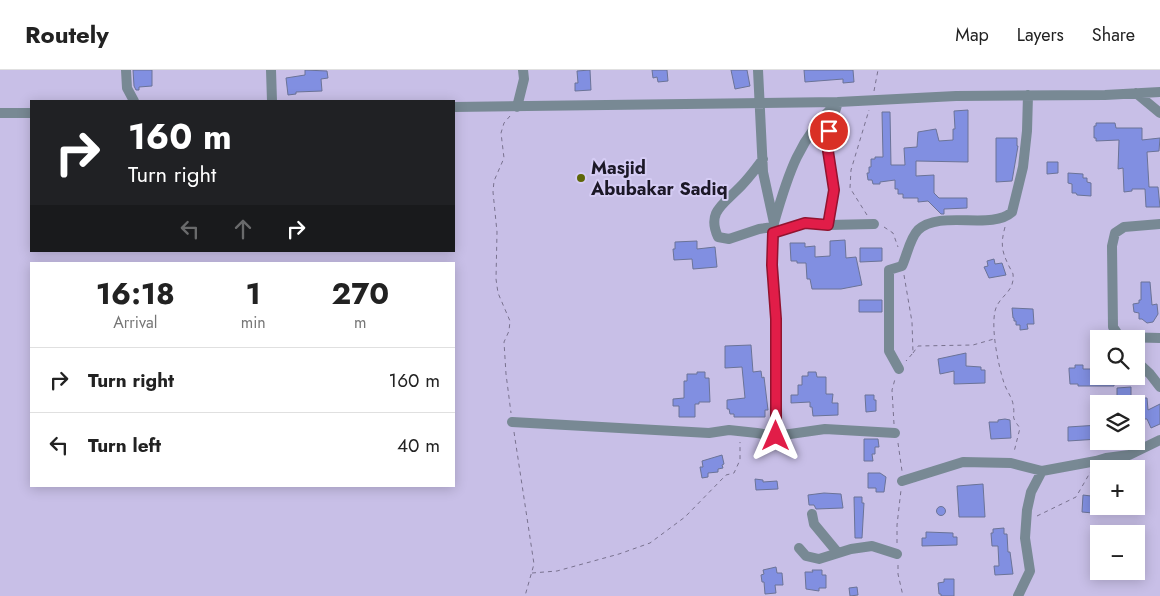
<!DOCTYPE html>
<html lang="en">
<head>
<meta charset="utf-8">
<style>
	:root { --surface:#fff; --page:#f2f2f2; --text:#222; --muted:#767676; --line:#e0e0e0 }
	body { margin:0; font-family:Jost,sans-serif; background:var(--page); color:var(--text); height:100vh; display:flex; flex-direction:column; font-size:19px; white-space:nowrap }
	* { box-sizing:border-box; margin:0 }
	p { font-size:16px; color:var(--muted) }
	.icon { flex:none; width:28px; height:28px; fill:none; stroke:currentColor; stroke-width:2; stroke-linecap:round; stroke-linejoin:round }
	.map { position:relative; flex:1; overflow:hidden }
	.details { position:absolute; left:30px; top:192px; width:425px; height:225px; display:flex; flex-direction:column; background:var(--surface); border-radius:0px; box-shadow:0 2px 12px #0003 }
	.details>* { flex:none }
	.guide { position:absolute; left:30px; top:30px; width:425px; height:152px; border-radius:0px; box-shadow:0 2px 12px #0003; background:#202124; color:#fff; overflow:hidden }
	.tools { position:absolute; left:1090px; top:260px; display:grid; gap:10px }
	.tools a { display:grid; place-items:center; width:55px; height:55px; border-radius:0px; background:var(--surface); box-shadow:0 2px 12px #0003; font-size:25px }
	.pin { position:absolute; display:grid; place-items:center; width:42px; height:42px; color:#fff; margin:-21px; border:2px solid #fff; border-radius:50%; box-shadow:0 1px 5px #0007 }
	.me { position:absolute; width:55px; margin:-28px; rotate:0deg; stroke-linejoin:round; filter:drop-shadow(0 0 4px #0008) }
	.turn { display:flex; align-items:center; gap:18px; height:105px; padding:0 15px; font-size:22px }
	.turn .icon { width:65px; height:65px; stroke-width:2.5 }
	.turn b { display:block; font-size:35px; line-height:42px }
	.lanes { display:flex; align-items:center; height:48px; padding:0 15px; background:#0003; justify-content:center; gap:25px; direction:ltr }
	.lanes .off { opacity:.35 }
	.eta { display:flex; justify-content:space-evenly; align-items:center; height:85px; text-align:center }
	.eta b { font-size:30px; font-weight:700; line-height:35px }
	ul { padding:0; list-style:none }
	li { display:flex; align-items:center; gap:15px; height:65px; padding:0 15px; border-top:1px solid var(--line) }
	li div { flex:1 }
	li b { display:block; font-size:19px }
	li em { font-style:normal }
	header { display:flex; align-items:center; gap:30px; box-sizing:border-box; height:70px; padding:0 25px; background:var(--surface); border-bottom:1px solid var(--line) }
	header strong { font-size:24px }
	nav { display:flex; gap:28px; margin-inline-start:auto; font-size:18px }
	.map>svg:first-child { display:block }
</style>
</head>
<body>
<header>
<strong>Routely</strong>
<nav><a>Map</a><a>Layers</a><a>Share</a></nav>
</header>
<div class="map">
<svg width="1160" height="526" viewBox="0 0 1160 526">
	<rect width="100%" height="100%" fill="#c8bfe7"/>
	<!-- building -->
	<path fill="#818fe1" stroke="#6b7397" d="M133,0H152V16L139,17V20H136L134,16Z
		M305,0L327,1L328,8L321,9L322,21L296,22V24L288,25L286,8L305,5Z
		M590,0L591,20L575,21V13H578L577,1Z
		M652,0H667L668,11L658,12L657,7L653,8Z
		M731,0H747L750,16L735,19Z
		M804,0H853L854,12L843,13V9L805,12Z
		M968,40V92L916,91V106L934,105V123L939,128H967V138L944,139V144H941L928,131L918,132V128H903V124H898V119H895V110L880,112V114H873L872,110H868L867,103H869V97H871V89H875V87H883L882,42H890L891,95H905L904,78L917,77L918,62L936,59L939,71L953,70V59H955L954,41Z
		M1096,53H1115L1116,58H1142V70L1160,68L1159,81L1147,82L1149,117H1158L1160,137H1146L1145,119H1132V121L1124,122L1123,98L1118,99L1119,70L1096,71V68H1094V56H1096Z
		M996,68H1017V76H1018L1012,111L996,112Z
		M1047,92H1058V103L1047,104Z
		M1068,103L1083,104V108H1087V112L1091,113V126L1077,125L1076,123H1072V114L1068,113Z
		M845,170L846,188L856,187L862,215L841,219H812L810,209H807L806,193H797V191H791L790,173H805V177L815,176V187L830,186V171Z
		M697,171V179L715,177L717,197L693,199L692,189L674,190L673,179H675V172Z
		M860,178H882V191L860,192Z
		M994,189L995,194L1002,193L1006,205L989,208L984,197L988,196L987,191Z
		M1141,212H1150L1152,235L1157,234L1158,244L1153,252L1147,253L1142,249H1139V243L1134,242L1133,234L1139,233V230H1141Z
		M859,230H882V242H859Z
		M1012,238L1033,239L1034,254H1027L1028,259L1020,260V255H1016V251H1014V248H1013Z
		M751,275L753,302L761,301L762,308L764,307L768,340H765V347H734V344H730L729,339H727V330L745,328L742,297L725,298V276Z
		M966,283V296L981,297V300H985V313L954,314V301L940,304L938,289Z
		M1075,295H1083V299H1099V306H1114V316H1078V314H1070L1069,300V298H1075Z
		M697,302H705V308H709L710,332H699V334H695V347H679V336H673V329L684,328V311H687V304H697Z
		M808,302H816L817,307H826V324H833L832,333H838V345L813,346L812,337H810V332L791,333V325H798V315H802V306H808Z
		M1131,317V334H1117V318Z
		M865,325H874V330H876V341L866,342Z
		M1136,328H1147L1148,340L1160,334V354L1151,358L1147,349H1137Z
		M1005,349L1010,350L1011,368L991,369L989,352H998V350Z
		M1099,355V369L1068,371V357Z
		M864,369H878L879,377H875V384H872L873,391H864Z
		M722,385L724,394L722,395L723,398L718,399V402L708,403V407L702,408L700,397H703L702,391Z
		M868,403H880L886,407L884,422H876V418H868Z
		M755,409L763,410V412L777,411L778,419L756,420Z
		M983,414L985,447H959L957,416Z
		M824,423L841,424L843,438L816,439L814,435H809L808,425Z
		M1083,425L1099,427V436H1105L1104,444L1082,442Z
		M854,427H862V433H864L862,468H855Z
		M936.5 441a4.5 4.5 0 1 1 9 0a4.5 4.5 0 1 1-9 0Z
		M1004,458V464H1007L1008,482H1010L1013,504L995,505L994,496H999L998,476H992L991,463H993V459Z
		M926,462L953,463V467H957V475L922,476V468H926Z
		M776,497L777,503H782L783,515H775L776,523L765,524L764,512H762L761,505L764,504L763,500Z
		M812,500H822V505H826V518H819V521L806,519L805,502H813Z
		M944,509H954V526H941V524H939L938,513L944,512Z
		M857,517L858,525L850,526L849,518Z"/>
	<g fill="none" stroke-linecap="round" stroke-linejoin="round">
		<!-- path -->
		<path stroke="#79728f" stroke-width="1" stroke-dasharray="4 4" stroke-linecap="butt" d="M874,21L878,0
			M510,46L504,53L501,63L504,88L494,111L493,122L497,162L496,209L498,223L510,251L509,261L504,272L506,304L511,343
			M867,145L850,118L851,100L869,40
			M884,157L893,163L898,177
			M1005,157C1001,172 1001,180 1008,194C1009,197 1012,201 1013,204C1015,223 999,225 995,241C991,260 998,294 1004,313C1006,320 1012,327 1013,334C1016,348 1009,344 1020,358L1014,382
			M904,205L912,252L913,283L906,291
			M913,283L918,276L973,275L994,269
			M894,354L892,320L895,309
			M514,362L534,494L525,526
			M898,373L902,401
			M1037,446L1076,427L1091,401
			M897,473V455L901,420
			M898,495V504L903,526
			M532,503L557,501L619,484L650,473L685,447L726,405L734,403L740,390V372"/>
		<!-- minor -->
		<path stroke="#788994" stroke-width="10" d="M126,0L127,18L134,31
			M271,0L272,31
			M758,0L763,102L774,153L772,195L776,249V366
			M1136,23L1160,43
			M454,37L838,32L829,61L828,81L834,120L828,155
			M517,37L524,9L523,0
			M0,43H31
			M763,89C755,100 747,111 737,120C722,135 707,143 718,167L729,169L759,159L773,157
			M774,153C788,104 799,68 838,32L956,26L1105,25L1160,22
			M773,163L805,153L828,155L874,154
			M1121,267L1160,268
			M1121,269L1113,257L1112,176L1115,163L1124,157L1160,154
			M1136,291L1150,304L1160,317
			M899,299L889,281V200L902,196C907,185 910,168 918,160C941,139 991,161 1012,142L1023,97L1027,61L1028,25
			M512,352L709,363L729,360L757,363L776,366L825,359L895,363
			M902,411L963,392L1011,393L1042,401L1096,391L1106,388L1129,385L1160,370
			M812,444L814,454L838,483
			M799,478L806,486L819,489L851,479L872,476L897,484
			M1018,526L1030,501L1025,468L1027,440L1031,422L1042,401"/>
	</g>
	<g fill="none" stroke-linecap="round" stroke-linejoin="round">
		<!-- route casing -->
		<g stroke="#92132f" stroke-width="12">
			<path id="route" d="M776,366V249L772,195L773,163L805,153L828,155L834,120L828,81L829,61"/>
		</g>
		<!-- route -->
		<use href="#route" stroke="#e11d48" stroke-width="9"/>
	</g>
	<!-- markers -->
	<circle fill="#5e6607" stroke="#d5ccf4" stroke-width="2" cx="581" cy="108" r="5"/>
	<g text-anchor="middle" stroke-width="4" stroke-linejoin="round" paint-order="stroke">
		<!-- poi labels -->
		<g font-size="18" font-weight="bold" fill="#1c1827" stroke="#d5ccf4" text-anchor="start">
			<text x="591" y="104">Masjid<tspan x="591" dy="21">Abubakar Sadiq</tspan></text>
		</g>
	</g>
</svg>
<div class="tools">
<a><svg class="icon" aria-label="search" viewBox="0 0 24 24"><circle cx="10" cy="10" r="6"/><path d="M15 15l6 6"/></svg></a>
<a><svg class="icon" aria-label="layers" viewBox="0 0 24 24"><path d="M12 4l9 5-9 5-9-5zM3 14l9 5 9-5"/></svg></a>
<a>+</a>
<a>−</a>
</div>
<div class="pin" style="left:829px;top:61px;background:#d93025"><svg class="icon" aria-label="arrive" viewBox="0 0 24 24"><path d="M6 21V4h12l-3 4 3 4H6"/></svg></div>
<svg class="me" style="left:776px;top:366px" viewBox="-20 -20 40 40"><path d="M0-17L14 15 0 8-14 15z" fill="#e11d48" stroke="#fff" stroke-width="4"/></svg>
<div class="guide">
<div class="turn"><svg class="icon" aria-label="right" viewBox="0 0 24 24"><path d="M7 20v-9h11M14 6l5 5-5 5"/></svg><div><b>160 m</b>Turn right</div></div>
<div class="lanes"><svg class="icon off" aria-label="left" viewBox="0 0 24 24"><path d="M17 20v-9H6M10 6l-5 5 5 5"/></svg><svg class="icon off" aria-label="ahead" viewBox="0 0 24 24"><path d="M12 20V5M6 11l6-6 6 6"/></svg><svg class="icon" aria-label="right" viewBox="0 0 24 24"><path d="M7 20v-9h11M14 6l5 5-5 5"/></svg></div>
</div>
<section class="details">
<div class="eta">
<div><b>16:18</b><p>Arrival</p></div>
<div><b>1</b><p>min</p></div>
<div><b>270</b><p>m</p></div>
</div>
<ul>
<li><svg class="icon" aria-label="right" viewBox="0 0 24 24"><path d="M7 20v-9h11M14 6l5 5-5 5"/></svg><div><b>Turn right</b></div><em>160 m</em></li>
<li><svg class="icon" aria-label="left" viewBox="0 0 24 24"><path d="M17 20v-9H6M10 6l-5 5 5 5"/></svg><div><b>Turn left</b></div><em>40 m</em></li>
</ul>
</section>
</div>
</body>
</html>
